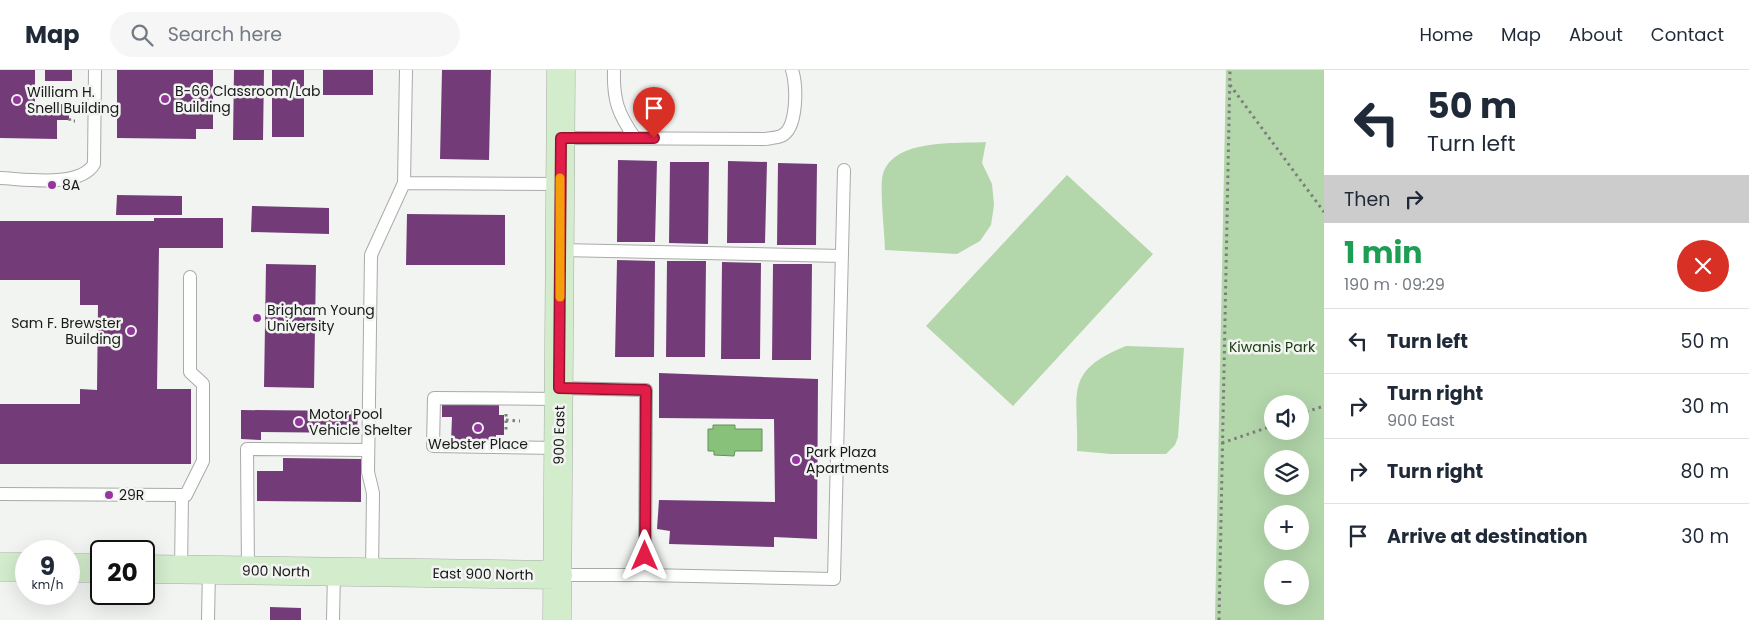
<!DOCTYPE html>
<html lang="en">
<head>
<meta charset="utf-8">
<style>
	:root { --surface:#fff; --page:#f6f6f7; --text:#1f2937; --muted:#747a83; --line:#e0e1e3 }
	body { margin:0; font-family:Poppins,sans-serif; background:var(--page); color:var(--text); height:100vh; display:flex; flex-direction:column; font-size:19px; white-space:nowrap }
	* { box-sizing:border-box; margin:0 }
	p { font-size:16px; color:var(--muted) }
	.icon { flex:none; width:28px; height:28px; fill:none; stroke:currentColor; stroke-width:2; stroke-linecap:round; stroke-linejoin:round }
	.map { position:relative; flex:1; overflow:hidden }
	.drawer { display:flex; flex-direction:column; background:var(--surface); width:425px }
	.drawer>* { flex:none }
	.hud { background:#fff; color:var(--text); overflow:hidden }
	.tools { position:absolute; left:1264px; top:325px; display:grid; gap:10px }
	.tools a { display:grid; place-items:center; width:45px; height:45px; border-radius:50%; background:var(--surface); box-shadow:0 5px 20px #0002; font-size:25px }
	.speed { position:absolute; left:15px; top:470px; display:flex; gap:10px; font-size:25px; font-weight:700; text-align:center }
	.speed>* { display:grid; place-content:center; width:65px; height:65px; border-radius:50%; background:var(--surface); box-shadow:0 5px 20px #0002; line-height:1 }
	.speed small { font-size:12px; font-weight:400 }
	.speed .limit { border:2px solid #111; border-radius:8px; background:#fff; color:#111 }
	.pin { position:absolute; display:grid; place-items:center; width:42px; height:42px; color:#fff; margin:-51px -21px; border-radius:50% 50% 50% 0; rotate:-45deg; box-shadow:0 0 5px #0007 }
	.pin .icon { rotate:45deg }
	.me { position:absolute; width:55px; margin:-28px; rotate:0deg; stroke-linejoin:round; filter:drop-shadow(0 0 4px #0008) }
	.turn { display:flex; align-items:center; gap:18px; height:105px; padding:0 20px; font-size:22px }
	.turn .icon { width:65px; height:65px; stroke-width:2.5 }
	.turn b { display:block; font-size:35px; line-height:42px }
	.then { display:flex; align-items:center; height:48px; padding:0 20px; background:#0003; gap:10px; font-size:19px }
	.round { display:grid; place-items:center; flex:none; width:52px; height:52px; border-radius:26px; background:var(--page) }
	.headline { display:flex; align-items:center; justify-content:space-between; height:85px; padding:0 20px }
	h1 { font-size:30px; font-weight:700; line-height:38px; color:#1e9e55 }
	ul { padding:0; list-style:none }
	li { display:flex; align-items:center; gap:15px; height:65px; padding:0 20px; border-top:1px solid var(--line) }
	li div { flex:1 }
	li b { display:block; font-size:19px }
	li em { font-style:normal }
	header { display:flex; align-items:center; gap:30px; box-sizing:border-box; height:70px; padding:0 25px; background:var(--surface); border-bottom:1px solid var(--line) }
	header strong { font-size:24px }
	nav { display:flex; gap:28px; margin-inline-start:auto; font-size:18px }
	.search { width:350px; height:45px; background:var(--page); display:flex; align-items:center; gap:12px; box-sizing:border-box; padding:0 18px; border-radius:28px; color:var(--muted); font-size:19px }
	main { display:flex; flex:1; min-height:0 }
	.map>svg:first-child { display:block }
</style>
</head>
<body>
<header>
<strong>Map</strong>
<div class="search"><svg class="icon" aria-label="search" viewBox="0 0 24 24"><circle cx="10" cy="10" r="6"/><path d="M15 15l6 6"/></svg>Search here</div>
<nav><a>Home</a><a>Map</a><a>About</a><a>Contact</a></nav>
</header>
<main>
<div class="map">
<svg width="1324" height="550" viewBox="0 0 1324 550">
	<rect width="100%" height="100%" fill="#f1f4f0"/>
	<!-- green -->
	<path fill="#b3d6ab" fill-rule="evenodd" d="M1226,0H1324V550H1215ZM1272,334H1300V361H1272ZM1272,389H1300V416H1272ZM1272,444H1300V471H1272ZM1272,499H1300V526H1272Z
		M986,72L982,93L992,114L994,135L991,155L980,171L957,184L885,180C885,166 879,114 883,104C894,68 957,74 986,72Z
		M1067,105L1153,184L1013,336L926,256Z
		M1126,276L1184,278L1178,367L1175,375L1166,384H1111L1077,381C1079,323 1062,302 1126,276Z"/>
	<!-- water -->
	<path fill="#88c17a" stroke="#668f5d" d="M713,355H735V359H762V381H735L734,386L714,385V381H708V359H713Z"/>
	<!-- building -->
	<path fill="#733c79" d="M0,0H35V34H69V50H57V69L0,68Z
		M45,0H72V11H45Z
		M117,0H213V59H196V69L117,68Z
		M234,0H264L263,70H233Z
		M272,0H304V67H272Z
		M323,0H373V25H323Z
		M442,0H491L489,90L440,89Z
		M618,90L657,91L655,172H617Z
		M728,91L767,92L765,173H727Z
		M670,92H709L708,174L669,173Z
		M778,93L817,94L816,175H777Z
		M117,125L182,126V145H116Z
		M252,136L329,138V164L251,162Z
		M407,144L505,145V195H406Z
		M154,148H223V178H159L157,319H191V394H0V334H80V319L97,320L98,235H80V210H0V151H154Z
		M617,190L655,191L654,287H615Z
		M667,191H706L705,287H666Z
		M722,192L761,193L760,289H721Z
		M266,194L316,195L314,318L264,317Z
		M773,194H812L811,290H772Z
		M659,303L818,309L817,469L774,467V477L669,474L670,461L657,459L659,430L775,432L774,349L659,348Z
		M499,332V345H504V365H496V372H451L452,347H442V333Z
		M241,340L358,341L357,363L261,362V370L241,369Z
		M283,388L361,389V432L257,431V401H283Z
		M270,537L301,538V550H270Z"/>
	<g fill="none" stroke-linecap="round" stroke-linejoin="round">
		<!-- lane casing -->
		<g stroke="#a8aba7" stroke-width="14">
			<path id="lane" d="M614,0C613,30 618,44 635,68
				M561,68L765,69C770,68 776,68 781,66C798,59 797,15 792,0
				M0,108C25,109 80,118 94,94L95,0
				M404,113L560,114
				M560,180L842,186
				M558,378L433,376L434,328L559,329
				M0,424L182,425L181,500
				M182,425H186L203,391V314L190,302V207
				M248,500L247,379L368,380
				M372,503L373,423L368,402L371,185L404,113L406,0
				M558,505H645L646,320L559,318
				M645,505L834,509L844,100
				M208,550L209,500
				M333,550L334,502"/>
		</g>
		<!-- secondary casing -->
		<g stroke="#a8aba7" stroke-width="29">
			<path id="secondary" d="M0,497H26
				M69,498H101
				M144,499L558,505
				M557,550L561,0"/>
		</g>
		<!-- path -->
		<path stroke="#7d7e7c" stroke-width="3" stroke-dasharray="2.5 4" stroke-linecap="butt" d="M1230,15L1324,142
			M68,42L70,51H75
			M506,344V360
			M1300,344L1324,336
			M506,350L520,351
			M1222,373L1272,356
			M1219,550L1230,0"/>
		<!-- lane -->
		<use href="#lane" stroke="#fff" stroke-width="12"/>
		<!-- secondary -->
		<use href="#secondary" stroke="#d3eccc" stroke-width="28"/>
	</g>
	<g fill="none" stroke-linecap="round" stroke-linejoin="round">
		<!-- route casing -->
		<g stroke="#92132f" stroke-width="12">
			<path id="route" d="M645,486L646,320L559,318L561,68H654"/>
		</g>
		<!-- route -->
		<use href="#route" stroke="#e11d48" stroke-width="9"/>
		<!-- slow -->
		<path stroke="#f59e0b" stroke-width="9" d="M560,227V108"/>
	</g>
	<!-- markers -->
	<g fill="#94369e" stroke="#f1f4f0" stroke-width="2">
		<circle cx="165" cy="29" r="5"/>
		<circle cx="17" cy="30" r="5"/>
		<circle cx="52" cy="115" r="5"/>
		<circle cx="257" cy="248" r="5"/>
		<circle cx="131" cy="261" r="5"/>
		<circle cx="299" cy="352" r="5"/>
		<circle cx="478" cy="358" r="5"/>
		<circle cx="796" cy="390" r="5"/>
		<circle cx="109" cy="425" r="5"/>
	</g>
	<g text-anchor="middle" stroke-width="5" stroke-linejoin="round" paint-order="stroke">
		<!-- poi labels -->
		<g font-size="14" fill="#181918" stroke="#f1f4f0" text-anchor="start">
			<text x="175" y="26">B-66 Classroom/Lab<tspan x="175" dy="16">Building</tspan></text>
			<text x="27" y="27">William H.<tspan x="27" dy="16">Snell Building</tspan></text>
			<text x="62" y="120">8A</text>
			<text x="267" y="245">Brigham Young<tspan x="267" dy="16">University</tspan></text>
			<text x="121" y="258" text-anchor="end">Sam F. Brewster<tspan x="121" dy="16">Building</tspan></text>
			<text x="309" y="349">Motor Pool<tspan x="309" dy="16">Vehicle Shelter</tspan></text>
			<text x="478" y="379" text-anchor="middle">Webster Place</text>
			<text x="806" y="387">Park Plaza<tspan x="806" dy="16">Apartments</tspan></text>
			<text x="119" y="430">29R</text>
		</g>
		<!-- park labels -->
		<g font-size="14" fill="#153b0a" stroke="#f1f4f0">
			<text x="1272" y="282">Kiwanis Park</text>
		</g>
		<!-- street labels -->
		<g font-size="14" fill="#181918" stroke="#f1f4f0">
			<text transform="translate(559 365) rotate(-89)" y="5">900 East</text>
			<text transform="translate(276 501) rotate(1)" y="5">900 North</text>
			<text transform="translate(483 504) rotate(1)" y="5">East 900 North</text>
		</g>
	</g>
</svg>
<div class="tools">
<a><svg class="icon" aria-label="sound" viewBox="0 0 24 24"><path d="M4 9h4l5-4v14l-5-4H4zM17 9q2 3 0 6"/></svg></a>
<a><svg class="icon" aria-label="layers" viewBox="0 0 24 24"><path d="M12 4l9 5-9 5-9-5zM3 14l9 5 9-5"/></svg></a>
<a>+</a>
<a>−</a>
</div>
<div class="speed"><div>9<small>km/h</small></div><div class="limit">20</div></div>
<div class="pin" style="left:654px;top:68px;background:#d93025"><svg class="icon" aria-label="arrive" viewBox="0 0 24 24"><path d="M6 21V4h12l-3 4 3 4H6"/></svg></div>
<svg class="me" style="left:645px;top:486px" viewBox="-20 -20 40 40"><path d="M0-17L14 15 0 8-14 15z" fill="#e11d48" stroke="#fff" stroke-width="4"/></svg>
</div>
<section class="drawer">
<div class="hud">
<div class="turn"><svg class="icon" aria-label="left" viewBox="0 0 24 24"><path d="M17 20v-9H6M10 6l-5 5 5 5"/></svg><div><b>50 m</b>Turn left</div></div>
<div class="then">Then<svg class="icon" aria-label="right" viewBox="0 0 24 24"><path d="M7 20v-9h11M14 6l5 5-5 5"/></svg></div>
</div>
<div class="headline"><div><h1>1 min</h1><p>190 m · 09:29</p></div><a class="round" style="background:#d93025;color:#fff"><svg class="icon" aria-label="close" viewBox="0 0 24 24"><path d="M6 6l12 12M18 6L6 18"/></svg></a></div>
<ul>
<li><svg class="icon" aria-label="left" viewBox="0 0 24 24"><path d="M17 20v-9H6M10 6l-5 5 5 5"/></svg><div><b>Turn left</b></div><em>50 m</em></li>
<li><svg class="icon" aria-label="right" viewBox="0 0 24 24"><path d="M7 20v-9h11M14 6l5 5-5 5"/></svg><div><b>Turn right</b><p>900 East</p></div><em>30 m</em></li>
<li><svg class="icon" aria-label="right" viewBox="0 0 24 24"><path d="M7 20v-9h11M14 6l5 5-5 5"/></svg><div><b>Turn right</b></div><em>80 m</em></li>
<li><svg class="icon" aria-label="arrive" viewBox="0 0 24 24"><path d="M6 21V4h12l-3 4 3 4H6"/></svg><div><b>Arrive at destination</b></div><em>30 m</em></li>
</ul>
</section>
</main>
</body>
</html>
